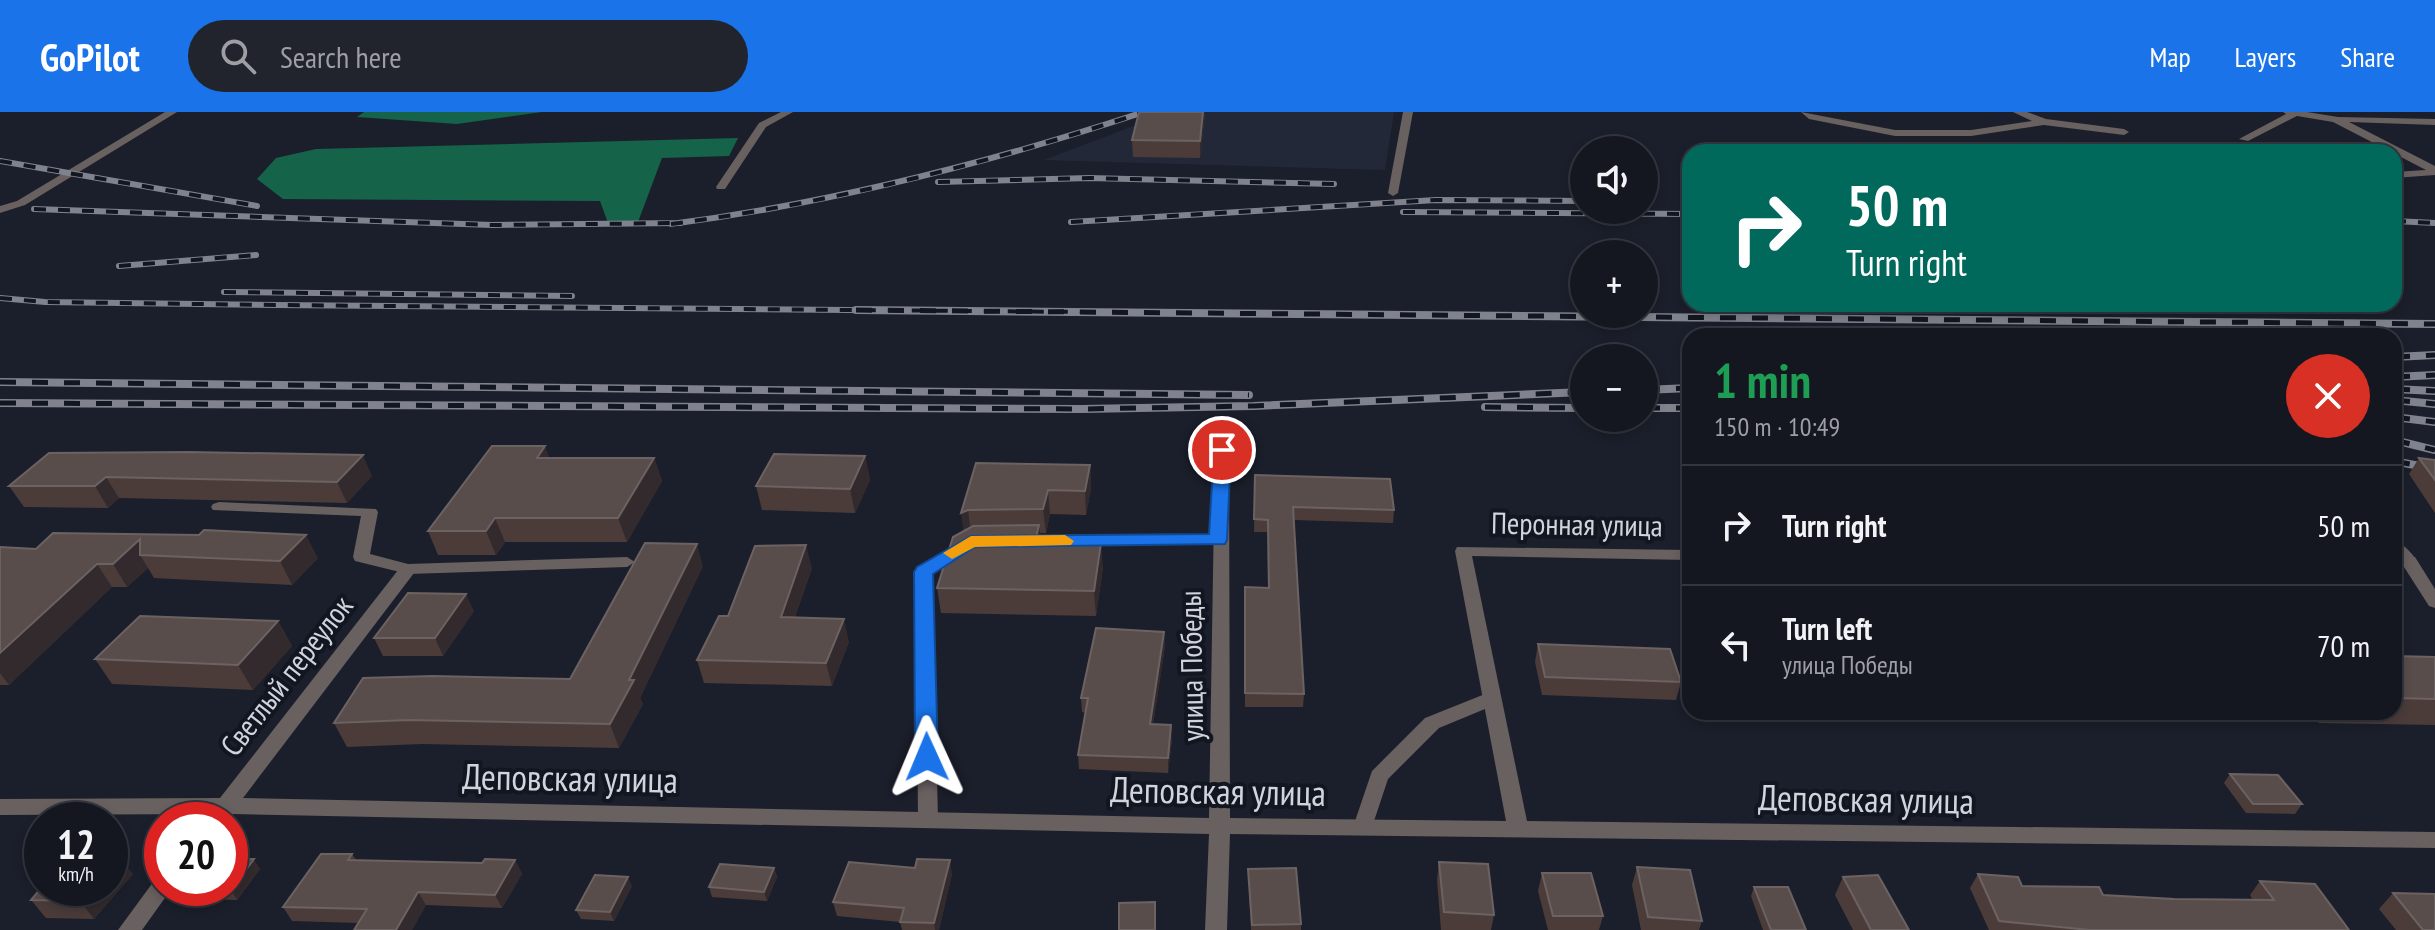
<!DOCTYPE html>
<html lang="en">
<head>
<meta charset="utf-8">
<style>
	:root { --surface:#141720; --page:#21242d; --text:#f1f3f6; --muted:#9d9fa5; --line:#33363e; --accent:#1a73e8 }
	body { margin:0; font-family:"PT Sans Narrow",sans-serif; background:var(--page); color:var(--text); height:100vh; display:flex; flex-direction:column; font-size:30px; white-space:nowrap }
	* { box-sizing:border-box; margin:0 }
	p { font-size:26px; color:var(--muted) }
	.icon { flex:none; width:44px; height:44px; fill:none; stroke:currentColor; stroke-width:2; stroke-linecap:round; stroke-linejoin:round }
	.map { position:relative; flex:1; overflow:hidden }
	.drawer { position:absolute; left:1682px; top:216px; width:720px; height:392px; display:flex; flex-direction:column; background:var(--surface); border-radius:24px; box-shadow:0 4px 12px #0003,0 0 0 2px var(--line) }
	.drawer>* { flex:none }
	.top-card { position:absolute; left:1682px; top:32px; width:720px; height:168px; border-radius:24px; box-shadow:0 4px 12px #0003,0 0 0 2px var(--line); background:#00695c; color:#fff; overflow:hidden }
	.buttons { position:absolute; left:1570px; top:24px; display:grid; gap:16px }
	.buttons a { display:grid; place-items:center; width:88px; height:88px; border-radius:50%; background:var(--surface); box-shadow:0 4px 12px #0003,0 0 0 2px var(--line); font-size:40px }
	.speed { position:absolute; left:24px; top:690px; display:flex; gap:16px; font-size:40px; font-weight:700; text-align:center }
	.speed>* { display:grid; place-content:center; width:104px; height:104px; border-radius:50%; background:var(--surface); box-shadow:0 4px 12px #0003,0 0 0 2px var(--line); line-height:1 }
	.speed small { font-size:20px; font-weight:400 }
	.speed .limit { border:12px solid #d22; background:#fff; color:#111 }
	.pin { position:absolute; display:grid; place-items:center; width:68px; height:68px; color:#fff; margin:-34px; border:4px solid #fff; border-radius:50%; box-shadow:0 2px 8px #0007 }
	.me { position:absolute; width:88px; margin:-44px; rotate:359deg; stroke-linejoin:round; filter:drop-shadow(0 0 6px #0008) }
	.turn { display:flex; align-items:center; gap:28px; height:168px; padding:0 32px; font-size:36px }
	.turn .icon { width:104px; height:104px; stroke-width:2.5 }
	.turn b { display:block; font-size:56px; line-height:68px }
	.round { display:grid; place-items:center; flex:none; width:84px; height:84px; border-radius:42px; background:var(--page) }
	.headline { display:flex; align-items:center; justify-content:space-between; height:136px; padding:0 32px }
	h1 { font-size:48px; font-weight:600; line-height:60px; color:#1e9e55 }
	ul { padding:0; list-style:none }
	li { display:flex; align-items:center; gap:24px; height:120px; padding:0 32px; border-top:2px solid var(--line) }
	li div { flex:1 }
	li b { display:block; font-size:30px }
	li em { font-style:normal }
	header { display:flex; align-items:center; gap:48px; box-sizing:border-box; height:112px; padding:0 40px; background:var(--accent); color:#fff }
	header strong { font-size:38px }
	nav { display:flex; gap:44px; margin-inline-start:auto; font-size:28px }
	.search { width:560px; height:72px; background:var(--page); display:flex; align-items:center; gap:20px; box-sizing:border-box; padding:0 28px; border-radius:44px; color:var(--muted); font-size:30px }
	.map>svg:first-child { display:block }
</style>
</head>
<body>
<header>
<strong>GoPilot</strong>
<div class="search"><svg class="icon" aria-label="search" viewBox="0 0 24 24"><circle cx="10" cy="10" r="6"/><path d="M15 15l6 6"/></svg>Search here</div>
<nav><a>Map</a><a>Layers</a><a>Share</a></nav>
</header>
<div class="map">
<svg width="2435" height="818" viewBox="0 0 2435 818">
	<rect width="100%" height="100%" fill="#1b1f2b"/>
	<!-- built -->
	<path fill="#232839" d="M1170,0H1394L1385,58L1044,48Z"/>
	<!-- forest -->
	<path fill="#156348" d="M364,0H542L457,12L357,5Z
		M738,26L729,44L662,46L638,110L608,111L600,89L283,87L257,67L276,46L316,37Z"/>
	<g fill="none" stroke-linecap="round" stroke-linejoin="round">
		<!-- lane -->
		<path fill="#696060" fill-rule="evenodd" d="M165,0H177L25,93L0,101V94L17,89Z
			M781,0H793L766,15L725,77H717L716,75L759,11Z
			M1403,0H1413L1398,81L1393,84L1388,81Z
			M1801,0L1895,18H1971L2032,9L2013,0H2027L2046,7L2124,17L2129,20L2124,23L2044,13L1971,24H1895L1809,7Z
			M2283,0H2307L2338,5L2435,7V13L2349,10L2435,54V63L2394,66V60L2426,58L2333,10L2297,4L2248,29L2239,27L2286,2Z
			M219,390L376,397L378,400L370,442L408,452L627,445L635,450L627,455L408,462L355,449L353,445L361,404L213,398L211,395L213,392Z
			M1218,423L1224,424L1226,428L1224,432L1020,434L1012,429L1020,424Z
			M965,428L973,433L971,437L932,462L938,707L935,713L928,715L921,713L918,707L916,460Z
			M2394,429C2403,431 2412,441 2417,449L2415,453H2403L2394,443Z
			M1490,580L1497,582L1499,587L1497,592L1439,616L1388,667L1370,721L1363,723L1356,721L1353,715L1372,659L1425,606Z"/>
		<!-- street -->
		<path fill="#696060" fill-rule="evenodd" d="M1222,334L1229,338L1230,706L1506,709L1455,439L1457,435L1690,438V448L1472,444L1527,709L2435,720V736L1230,722L1227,818H1205L1209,722L231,702L227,708H205L208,702L0,703V687L220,686L402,453L408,452L416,457L414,461L243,686L1209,706L1215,338Z
			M2409,444L2415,445L2435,477V496L2429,494L2404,455H2394V445Z
			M162,766V776H172L142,818H118L154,769Z"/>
		<!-- rail-far1 casing -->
		<g stroke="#80838d" stroke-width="6">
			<path id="rail-far1" d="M0,49L257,94
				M938,70L1089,66L1334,72
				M34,97L492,113L681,111
				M1403,100L1690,102
				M2394,109L2435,111
				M1071,110L1436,88L1584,89
				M671,112C833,91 989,51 1144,0
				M119,154L256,143
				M224,180L572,184
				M0,186L45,190L275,193L1084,200"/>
		</g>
		<!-- rail casing -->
		<g stroke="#80838d" stroke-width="8">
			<path id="rail" d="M856,198L2435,212
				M2394,245L2435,243
				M2394,265L2435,263
				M0,270L1249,283
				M2394,277L2435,279
				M1644,278L1690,276
				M2394,288L2435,292
				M0,291L1082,297L1253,294L1584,280
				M1485,295L1584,296
				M1644,296H1690
				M2394,305L2435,310
				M2394,328L2435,338
				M2394,349L2435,357"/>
		</g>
		<!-- rail-far1 -->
		<use href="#rail-far1" stroke="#121621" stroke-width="4" stroke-dasharray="12" stroke-linecap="butt"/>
		<!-- rail -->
		<use href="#rail" stroke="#121621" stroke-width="5" stroke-dasharray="16" stroke-linecap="butt"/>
	</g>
	<!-- wall -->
	<path fill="#4b3c3a" d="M1205,0L1200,46L1133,45L1132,28Z
		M49,341L372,364L347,391L119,386L108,396L24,395L9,374Z
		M865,344L870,368L855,401L762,398L756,374Z
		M549,346H654L662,369L627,430H505L496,443H438L428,419Z
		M2419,346L2435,348V401L2409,362Z
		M976,351L1090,353L1091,376L1086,403L1050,402L1046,421H1040L1041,430L1103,455L1096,504L941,501L937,476L963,419Z
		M1255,363L1394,398L1393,411L1294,408L1304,582L1303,595H1245V475L1268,476L1267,420H1254Z
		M0,435L318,446L292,473L154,466L148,456L127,475H112L9,573H0Z
		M703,454L640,586L643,592L619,636L422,632L347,635L334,611L570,567Z
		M812,456L795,505L849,530L832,574L704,571L697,548L728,504Z
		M474,499L443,544H383L374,526Z
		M278,509L292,534L253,578L112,572L95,547Z
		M1164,520L1165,534L1153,612L1172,627L1168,661L1079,657L1078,643L1086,601L1082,600L1081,586Z
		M1538,532L1681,570L1676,588L1542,583L1535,550Z
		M2394,544L2435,545V613L2319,611L2310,600H2394Z
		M2230,662L2302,692L2295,702L2246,701L2224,671Z
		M352,742L356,748L482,751L515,748L522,762L502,796L426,793L412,818H354L359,811L292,809L283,795Z
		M1439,750L1494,803L1491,818H1441L1437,768Z
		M1637,755L1702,809L1699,818H1641L1632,773Z
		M774,756L777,765L767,789L712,785L709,775Z
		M260,757L237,788L196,787L189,777Z
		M1248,757L1301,812V818H1251Z
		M1542,761L1603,804L1599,818H1548L1538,779Z
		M133,762L94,807L46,806L31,788Z
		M952,762L939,818H902L900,810L837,804L833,790Z
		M1978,762L2022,774L2103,783L2174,787L2253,788L2250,783L2260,769L2349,818H1989L1970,776Z
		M1843,765L1909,818H1853L1835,783Z
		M632,774L614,809L581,807L576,798Z
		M1754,775L1806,818H1763L1751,784Z
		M2393,781L2435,818H2396L2379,797Z"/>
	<!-- shaded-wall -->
	<path fill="#322a2d" d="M1203,0H1205L1200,46V29Z
		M545,334L554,358L537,346Z
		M363,343L372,364L347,391L337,370Z
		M865,344L870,368L855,401L850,377Z
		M654,346L662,369L627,430L618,406Z
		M1090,353L1091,376L1086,403L1085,379Z
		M106,365L119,386L108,396L95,374Z
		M1048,378L1050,402L1046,421L1043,397Z
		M968,398L971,422L964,426L961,401Z
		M495,406L505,430L496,443L486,419Z
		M1039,413L1042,437L1035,430Z
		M306,423L318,446L292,473L280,449Z
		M140,427V443L148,456L127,475L113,452Z
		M1101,431L1103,455L1096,504L1094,479Z
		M697,432L703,454L640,586L643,592L619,636L610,612L629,568Z
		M806,433L812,456L787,528L781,505Z
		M97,452L112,475L9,573L0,561V541Z
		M466,482L474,499L443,544L435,526Z
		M844,507L849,530L832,574L826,551Z
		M278,509L292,534L253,578L238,553Z
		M1164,520L1165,534L1151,627L1150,612Z
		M1171,613L1172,627L1168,661V646Z
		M119,744L133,762L94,807L80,789L91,776H110V754Z
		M254,747L260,757L237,788L231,778Z
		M515,748L522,762L502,796L495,783Z
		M950,748L952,762L939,818H935L934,811Z
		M774,756L777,765L767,789L764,780Z
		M628,765L632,774L614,809L610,800Z
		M418,780L426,793L412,818H396Z"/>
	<!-- building -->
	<path fill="#594d4c" stroke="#6c6262" stroke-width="2" d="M1139,0H1203L1200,29L1132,28Z
		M492,334H545L537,346H654L618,406H495L486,419H428Z
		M189,340L363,343L337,370L106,365L95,374H9L49,341Z
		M774,342L865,344L850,377L756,374Z
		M2419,346L2435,348V368Z
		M976,351L1090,353L1085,379L1048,378L1043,397L968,398L961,401Z
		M1255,363L1390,367L1394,398L1293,395L1304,582L1245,581V475L1269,476L1268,408L1254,407Z
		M1039,413L1035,430L1101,431L1094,479L937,476L953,425L973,414Z
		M204,418L306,423L280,449L140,443V427L113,452H97L0,541V435L36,437L53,421L199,423Z
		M645,431L697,432L629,568H634L610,612L409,608L334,611L363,566L433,564L570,567Z
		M806,433L781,505L844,507L826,551L697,548L719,504H728L755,434Z
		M408,481L466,482L435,526H374Z
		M140,504L278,509L238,553L95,547Z
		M1096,516L1164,520L1150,612L1171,613L1168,646L1078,643L1088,586H1081Z
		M1538,532L1670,537L1681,570L1545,565Z
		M2394,544L2435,545V587L2394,586Z
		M2230,662L2278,663L2302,692H2253Z
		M321,742H352L348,748L482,751L485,747L515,748L495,783L418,780L396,818H354L367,797L283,795Z
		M110,743L119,744L110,754Z
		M230,747H254L231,778L189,777L190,776H230Z
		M917,747L950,748L934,811L900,810L904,796L833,790L849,750L915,756Z
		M1439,750L1488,752L1494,803L1444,800Z
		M720,752L774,756L764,780L709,775Z
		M1637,755L1690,758L1702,809L1648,805Z
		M1296,756L1301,812L1252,813L1248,757Z
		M1542,761H1591L1603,804H1553Z
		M1978,762L2018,765L2022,774L2099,775L2103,783L2174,787L2274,788L2260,769L2315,772L2349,818H2090L1999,809Z
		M595,763L628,765L610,800L576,798Z
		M1878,763L1909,818H1871L1843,765Z
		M42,775V776H91L80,789L31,788Z
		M1754,775H1788L1806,818H1771Z
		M2393,781L2435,782V818H2423Z
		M1155,790V818H1119V791Z"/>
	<!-- route -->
	<path fill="#1a73e8" stroke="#114b97" stroke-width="2" d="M1222,333L1231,338L1227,428L1225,432L975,435L933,462L938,645L935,651L927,653L919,651L915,645L914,460L917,455L971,424L1209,422L1214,338Z"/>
	<!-- slow -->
	<path fill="#f59e0b" d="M1065,423L1074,429L1071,433L975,435L952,447L943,441L971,424Z"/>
	<g text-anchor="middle" stroke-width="8" stroke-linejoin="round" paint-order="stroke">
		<!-- street labels -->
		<g font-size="30" fill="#d1d4dd" stroke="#121621">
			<text transform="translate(1577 413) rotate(1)" y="10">Перонная улица</text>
			<text transform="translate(1192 554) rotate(-91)" y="10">улица Победы</text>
			<text transform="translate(287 564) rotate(-52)" y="10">Светлый переулок</text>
		</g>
		<!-- near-street labels -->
		<g font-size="36" fill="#d1d4dd" stroke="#121621">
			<text transform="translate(570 666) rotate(1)" y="13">Деповская улица</text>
			<text transform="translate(1218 679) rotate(1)" y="13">Деповская улица</text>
			<text transform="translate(1866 687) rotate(1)" y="13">Деповская улица</text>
		</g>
	</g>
</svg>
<div class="buttons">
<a><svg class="icon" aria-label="sound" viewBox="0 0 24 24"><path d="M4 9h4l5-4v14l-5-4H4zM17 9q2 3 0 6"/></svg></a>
<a>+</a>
<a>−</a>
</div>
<div class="speed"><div>12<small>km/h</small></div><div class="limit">20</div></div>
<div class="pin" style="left:1222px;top:338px;background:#d93025"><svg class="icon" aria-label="arrive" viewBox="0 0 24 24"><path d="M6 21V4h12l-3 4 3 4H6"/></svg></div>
<svg class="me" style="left:927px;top:645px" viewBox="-20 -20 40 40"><path d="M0-17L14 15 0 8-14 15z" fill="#1a73e8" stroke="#fff" stroke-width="4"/></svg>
<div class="top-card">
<div class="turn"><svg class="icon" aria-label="right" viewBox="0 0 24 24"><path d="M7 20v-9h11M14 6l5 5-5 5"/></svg><div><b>50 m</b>Turn right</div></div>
</div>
<section class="drawer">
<div class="headline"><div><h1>1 min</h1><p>150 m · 10:49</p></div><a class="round" style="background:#d93025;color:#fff"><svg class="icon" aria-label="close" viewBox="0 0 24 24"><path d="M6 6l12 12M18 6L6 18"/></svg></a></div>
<ul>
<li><svg class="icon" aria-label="right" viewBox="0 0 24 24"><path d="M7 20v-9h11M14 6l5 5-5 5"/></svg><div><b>Turn right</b></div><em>50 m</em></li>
<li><svg class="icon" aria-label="left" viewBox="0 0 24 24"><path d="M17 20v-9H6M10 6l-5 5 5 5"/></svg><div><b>Turn left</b><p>улица Победы</p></div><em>70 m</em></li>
</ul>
</section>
</div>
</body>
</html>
